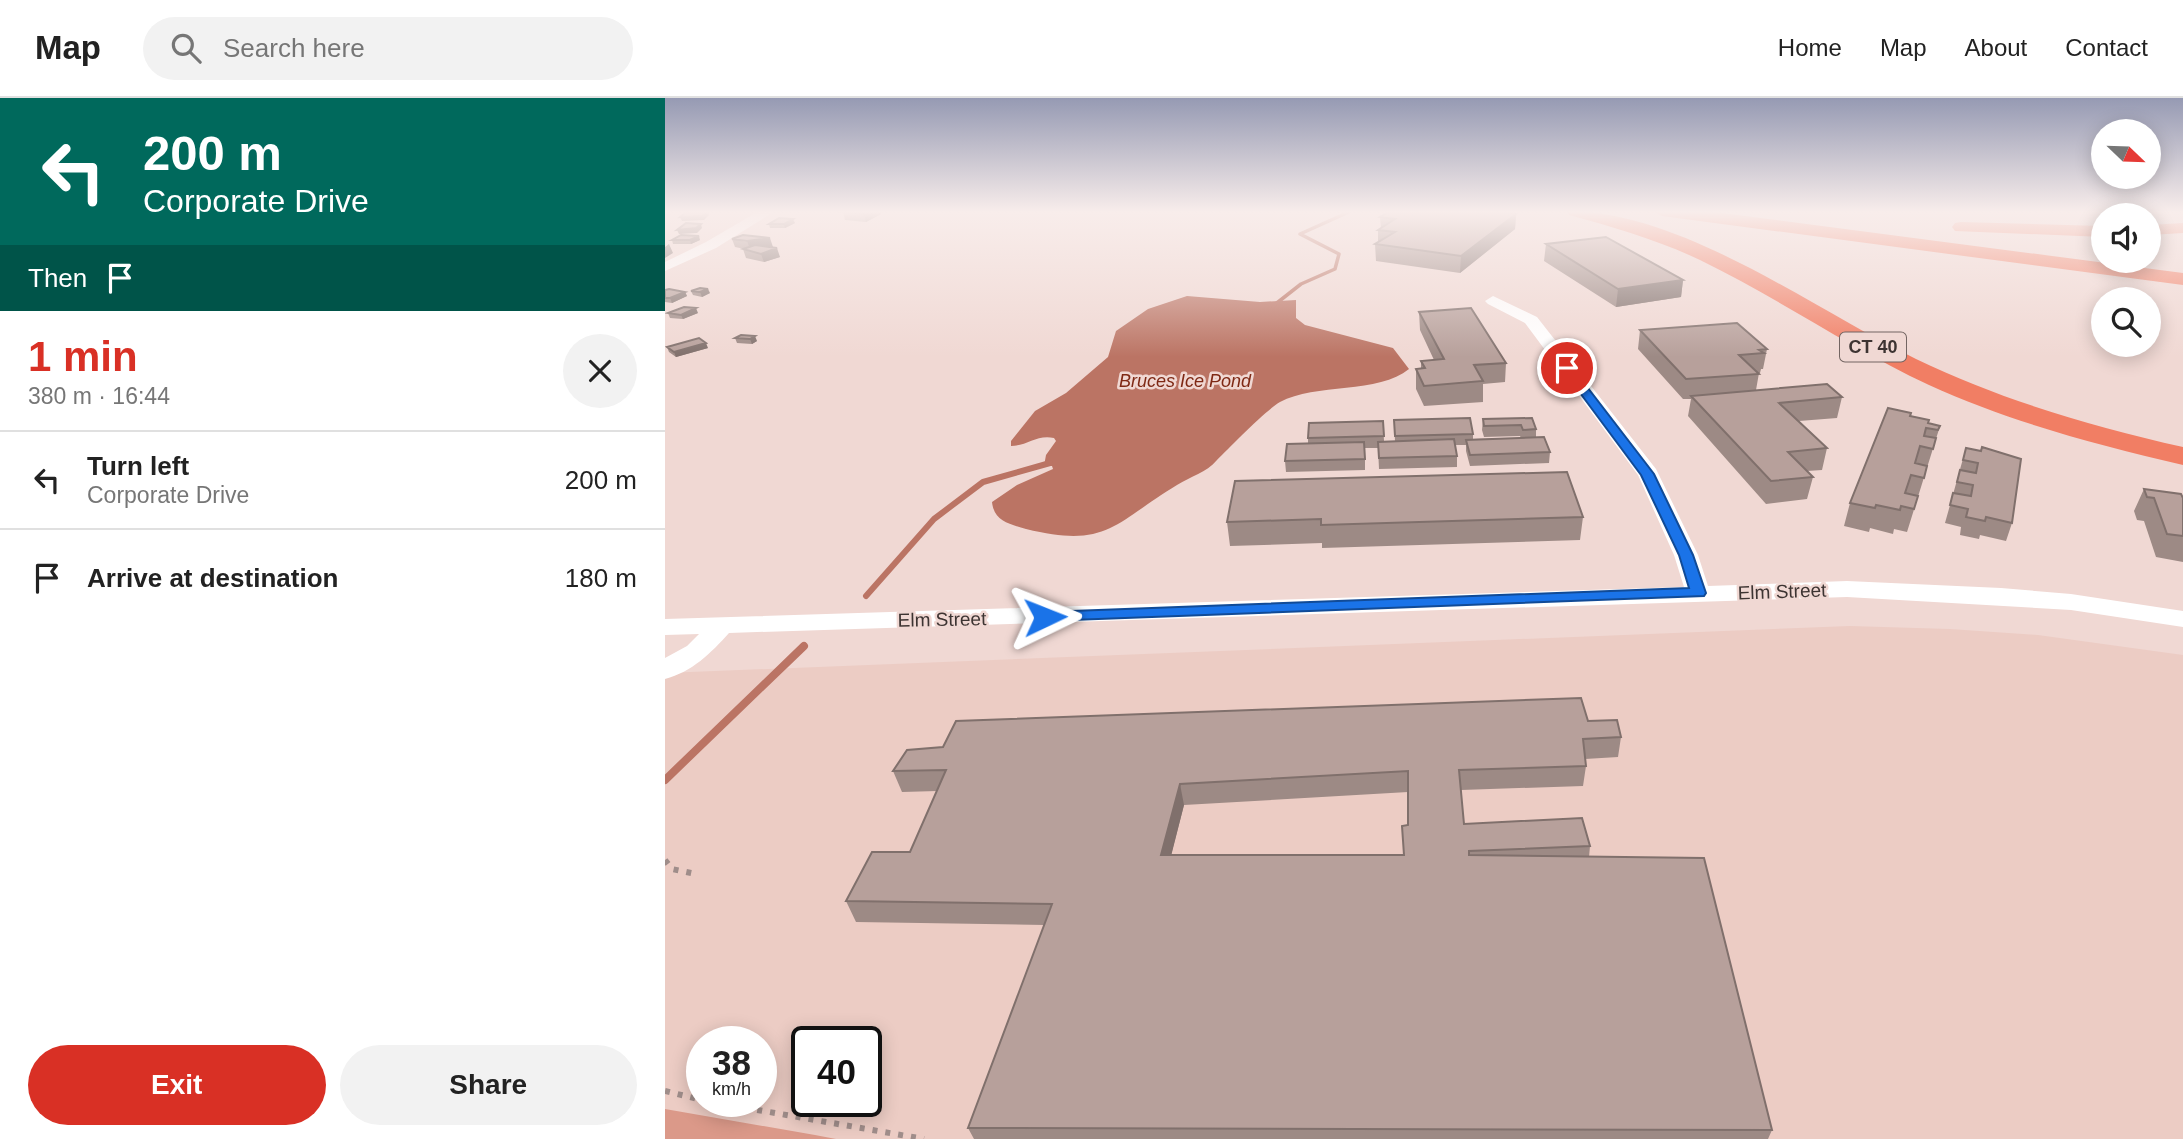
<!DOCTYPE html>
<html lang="en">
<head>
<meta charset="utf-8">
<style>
	:root { --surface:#fff; --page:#f2f2f2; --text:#222; --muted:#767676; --line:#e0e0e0; --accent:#d93025 }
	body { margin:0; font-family:Helvetica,sans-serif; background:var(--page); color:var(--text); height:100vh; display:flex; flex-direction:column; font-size:26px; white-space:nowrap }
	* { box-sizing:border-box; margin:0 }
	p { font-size:23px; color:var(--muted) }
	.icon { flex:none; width:38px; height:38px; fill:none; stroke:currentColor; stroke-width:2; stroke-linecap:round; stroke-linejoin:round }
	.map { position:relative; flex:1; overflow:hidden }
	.panel { display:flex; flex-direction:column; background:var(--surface); width:665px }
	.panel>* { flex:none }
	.guide { background:#00695c; color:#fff; overflow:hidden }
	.needle { width:46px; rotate:113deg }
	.buttons { position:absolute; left:1426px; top:21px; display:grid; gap:14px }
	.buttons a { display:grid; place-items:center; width:70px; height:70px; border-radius:50%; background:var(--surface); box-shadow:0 4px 18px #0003; font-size:35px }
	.speed { position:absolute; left:21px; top:928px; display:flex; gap:14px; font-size:35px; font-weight:700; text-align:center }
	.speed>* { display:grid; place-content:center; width:91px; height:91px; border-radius:50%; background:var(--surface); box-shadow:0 4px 18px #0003; line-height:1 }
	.speed small { font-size:18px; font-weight:400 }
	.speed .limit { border:4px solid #111; border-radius:10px; background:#fff; color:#111 }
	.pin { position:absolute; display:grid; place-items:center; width:60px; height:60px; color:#fff; margin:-30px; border:4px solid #fff; border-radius:50%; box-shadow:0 2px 7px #0007 }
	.me { position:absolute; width:77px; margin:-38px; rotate:88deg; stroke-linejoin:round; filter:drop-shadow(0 0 5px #0008) }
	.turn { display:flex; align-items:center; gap:24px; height:147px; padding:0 28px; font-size:32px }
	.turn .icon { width:91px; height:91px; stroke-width:2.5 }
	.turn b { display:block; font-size:49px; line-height:60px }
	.then { display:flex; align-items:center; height:66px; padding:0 28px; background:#0003; gap:14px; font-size:26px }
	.round { display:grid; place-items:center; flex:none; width:74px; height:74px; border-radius:37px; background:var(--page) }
	.head { display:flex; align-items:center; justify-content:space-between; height:119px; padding:0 28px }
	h1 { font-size:42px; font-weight:700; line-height:52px; color:var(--accent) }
	.action { display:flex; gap:14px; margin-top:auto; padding:14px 28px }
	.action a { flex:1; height:80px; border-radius:42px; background:var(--accent); color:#fff; font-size:28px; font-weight:700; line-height:80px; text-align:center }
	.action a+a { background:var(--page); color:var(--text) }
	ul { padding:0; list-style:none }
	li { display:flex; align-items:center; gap:21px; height:98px; padding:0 28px; border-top:2px solid var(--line) }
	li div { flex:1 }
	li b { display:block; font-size:26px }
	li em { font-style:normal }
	header { display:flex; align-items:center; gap:42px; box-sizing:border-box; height:98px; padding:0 35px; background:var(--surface); border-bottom:2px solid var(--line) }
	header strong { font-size:33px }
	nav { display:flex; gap:38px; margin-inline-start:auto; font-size:24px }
	.search { width:490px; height:63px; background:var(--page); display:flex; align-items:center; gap:18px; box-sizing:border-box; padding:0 24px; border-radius:38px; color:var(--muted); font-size:26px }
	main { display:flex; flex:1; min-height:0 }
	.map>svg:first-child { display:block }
</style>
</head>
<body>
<header>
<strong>Map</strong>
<div class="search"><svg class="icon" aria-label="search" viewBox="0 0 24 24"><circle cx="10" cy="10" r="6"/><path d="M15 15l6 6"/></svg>Search here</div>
<nav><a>Home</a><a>Map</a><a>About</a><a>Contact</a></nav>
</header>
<main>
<section class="panel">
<div class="guide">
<div class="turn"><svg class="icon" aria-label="left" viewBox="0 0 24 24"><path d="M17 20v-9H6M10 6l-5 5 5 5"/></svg><div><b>200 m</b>Corporate Drive</div></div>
<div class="then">Then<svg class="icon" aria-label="arrive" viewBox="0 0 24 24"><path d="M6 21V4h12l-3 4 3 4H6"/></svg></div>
</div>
<div class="head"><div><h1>1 min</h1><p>380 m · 16:44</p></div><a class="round"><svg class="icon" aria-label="close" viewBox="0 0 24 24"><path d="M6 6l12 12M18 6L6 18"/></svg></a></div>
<ul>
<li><svg class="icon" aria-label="left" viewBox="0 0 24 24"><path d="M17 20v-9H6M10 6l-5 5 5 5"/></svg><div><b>Turn left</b><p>Corporate Drive</p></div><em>200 m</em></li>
<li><svg class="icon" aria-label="arrive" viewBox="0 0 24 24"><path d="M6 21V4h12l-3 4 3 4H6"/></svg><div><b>Arrive at destination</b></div><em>180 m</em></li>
</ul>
<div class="action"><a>Exit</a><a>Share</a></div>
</section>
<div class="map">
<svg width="1518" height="1041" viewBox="0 0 1518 1041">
	<rect width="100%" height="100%" fill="#f0d8d3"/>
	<!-- built -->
	<path fill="#ecccc4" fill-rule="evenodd" d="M1185,528L1285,531L1373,537L1518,557V1041H0V575ZM37,943H96V1003H37ZM142,943H201V1003H142Z"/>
	<!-- green -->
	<path fill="#db9989" d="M0,1011L150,1037L171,1041H0Z"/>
	<!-- water -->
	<path fill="#bb7464" d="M522,198L595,204L631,202V220L640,227L728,250L744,271C714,296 650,285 615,304C601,312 565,349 552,362C541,375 526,378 512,387C449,425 443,451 361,431C344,426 329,423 327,404L352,387L388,371L387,368H379L381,357L391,343L389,340C372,336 362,348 346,348V343L370,313L401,295L443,259L451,233L483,211Z"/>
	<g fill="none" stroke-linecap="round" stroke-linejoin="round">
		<!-- stream-far2 -->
		<path stroke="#bb7464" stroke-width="3.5" d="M608,208L636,186L670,171L674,156L635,136L686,113"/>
		<!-- stream-far1 -->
		<path stroke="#bb7464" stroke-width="6" d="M201,498L269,421L318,384L385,365"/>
		<!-- stream -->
		<path stroke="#bb7464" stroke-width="8" d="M0,682L139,548"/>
		<!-- path -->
		<path stroke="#9f8d8a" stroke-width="6" stroke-dasharray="5 8" stroke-linecap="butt" d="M0,762L7,771L31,776
			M0,993L37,1002
			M41,1003L259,1041"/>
		<!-- minor -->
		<path fill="#fff" fill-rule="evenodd" d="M94,113H110L51,150L0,173V164L41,144Z
			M828,198L872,219L991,371L1033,457L1043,488L1182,483L1336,490L1406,496L1518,513V529L1406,512L1182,499L64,535C46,555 27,574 0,581V560L22,548L34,536L0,537V521L1019,489L1009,457L973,377L860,225L823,206L820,203Z"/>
		<!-- highway -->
		<path fill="#f17e64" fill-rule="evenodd" d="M902,113C1018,113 1148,211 1251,261C1336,302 1426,328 1518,349V367C1432,347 1345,324 1264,287C1185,250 1113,200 1035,162C993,142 948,129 904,117Z
			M989,113H1041L1518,175V187L997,118Z
			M1296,124L1438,128V139L1290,133L1287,129L1290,125Z
			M1518,125V135L1484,137V127Z"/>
	</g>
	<!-- wall -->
	<path fill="#9d8a85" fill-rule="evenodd" d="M180,113H215L216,116L201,124L180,122L178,114Z
		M740,115L851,116L850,131L795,175L711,163L710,146L713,145V132L716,130L715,119Z
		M130,125L120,130H105L104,126Z
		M67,141L108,149H103L115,159L99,164L81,160L78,151H80L70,149Z
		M7,142H35L26,146H8Z
		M881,146L1018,182L1016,199L951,209L879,163Z
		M0,192L20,194L22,198L7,205L0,204Z
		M26,193L45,195L37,199L28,197Z
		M754,214L841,265L840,284L818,286V304L759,308L751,291V271H756V263L769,262L755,232Z
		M3,215H33L18,221L5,220Z
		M975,232L1102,251L1098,271H1096L1095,275H1094L1091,292L1177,299L1172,320L1134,323L1162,350L1157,372L1142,373L1148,379L1142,401L1101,406L1023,318L1026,301H1018L973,251Z
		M76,237L92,243L87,246L72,245L70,240Z
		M2,249L43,250L11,259L4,254Z
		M867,320L871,331V339L885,354L884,365L805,368L801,353V347H790L792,358V369L714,371L713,350H700V372L621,374L620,363L643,346V340L718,323L719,343H730L729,322L808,336V341L856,340L855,338L819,339L817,332L818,321Z
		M1263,325L1275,328L1242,434L1229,431L1228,436L1205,430L1204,434L1179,428L1185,405Z
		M1301,350L1315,353L1347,425L1341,443L1315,437L1314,441L1295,437L1296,429L1280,425Z
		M570,383L918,419L915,442L657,450V445L565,448L562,424Z
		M1479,391L1518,400V464L1491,459L1479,423L1472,422L1469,413Z
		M923,623L956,639L953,659L920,661L921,668L918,688L796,692L799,726L925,748L924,759L1107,1032L1103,1041H309L303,1030L380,827L191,824L181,803L245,754L272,693L237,694L228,673ZM743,694V727L738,757H506L519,707Z"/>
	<!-- shaded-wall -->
	<path fill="#80706c" d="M42,113H43L44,117L39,122L17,123L15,119Z
		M204,113H215L216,116L201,124L199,116Z
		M851,116L850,131L795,175L796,158Z
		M128,121L130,125L120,130L119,126Z
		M36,126L37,130L32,135L14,136L12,132Z
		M34,138L35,142L26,146L25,142Z
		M105,140L108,149L85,151L82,143Z
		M4,146L8,155L0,160V149Z
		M112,150L115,159L99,164L96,156Z
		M1018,182L1016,199L951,209L953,191Z
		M43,191L45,195L37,199L35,194Z
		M20,194L22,198L7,205L5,200Z
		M31,210L33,215L18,221L16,217Z
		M90,238L92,243L87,246L85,241Z
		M41,245L43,250L11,259L9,254Z
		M515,686L519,707L501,778L496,757Z"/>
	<!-- building -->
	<path fill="#b7a09b" stroke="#80706c" stroke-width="2" fill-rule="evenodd" d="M42,113L37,118L15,119L21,114Z
		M180,113H204L199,116L178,114Z
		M725,113L740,115L742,113H833L851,116L796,158L710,146L730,134L713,132L730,121L715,119Z
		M114,120L128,121L119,126H104Z
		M21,125L36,126L31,130L12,132Z
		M16,137L34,138L25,142H7Z
		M78,137L105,140L82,143L67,141Z
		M941,139L1018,182L953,191L881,146Z
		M90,147L112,150L96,156L78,151Z
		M35,190L43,191L35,194L26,193Z
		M4,191L20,194L5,200H0V192Z
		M19,209L31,210L16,217L3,215Z
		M806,210L841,265L809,267L818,283L759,288L751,271L760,270L756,263L779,261L754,214Z
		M1072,225L1102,251L1094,252L1099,255L1074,257L1094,276L1021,281L975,232Z
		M76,237L90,238L85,241L70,240Z
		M34,240L41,245L9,254L2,249Z
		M1162,286L1177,299L1114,305L1162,350L1123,354L1148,379L1106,383L1026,298Z
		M1223,310L1246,315L1245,318L1264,322L1263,325L1275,328L1273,332L1261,330L1259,338L1271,340L1268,351L1255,348L1250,365L1262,368L1259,380L1246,377L1240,395L1253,398L1249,411L1236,408L1235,412L1211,407L1210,410L1185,405Z
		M805,320L808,336L730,338L729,322Z
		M867,320L871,331L858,332L856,327L819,328L818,321Z
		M718,323L719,338L643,340L644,325Z
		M879,339L885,354L805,357L801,342Z
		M789,341L792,358L714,360L713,344Z
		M699,344L700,361L620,363L622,346Z
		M1317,349L1356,361L1347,425L1321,419L1320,423L1301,419L1303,411L1285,407L1288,395L1306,398L1308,387L1292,384L1295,372L1311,375L1313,365L1298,362L1301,350L1316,353Z
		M902,374L918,419L656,427V421L562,424L570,383Z
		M1479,391L1516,396L1518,400V438L1502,436L1489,400L1482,399Z
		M916,600L923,623L952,622L956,639L918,641L921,668L794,672L799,726L917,720L925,748L804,753V757L1039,760L1107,1032L303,1030L387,806L181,803L207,754H245L281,672L228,673L242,652L278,649L291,623ZM743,673V727L737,728L739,757H496L515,686Z"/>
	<!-- sky -->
	<linearGradient id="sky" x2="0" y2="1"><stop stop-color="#969ab3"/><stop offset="0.44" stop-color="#f8edeb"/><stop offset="1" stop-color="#f8edeb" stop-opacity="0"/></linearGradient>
	<rect width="1518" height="259" fill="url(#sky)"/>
	<!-- route -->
	<path fill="#1a73e8" stroke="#114b97" stroke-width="2" d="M898,268H906L989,376L1028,457L1041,495L1039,498L380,523L372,519L380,514L1024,490L1014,457L976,377L898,272Z"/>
	<g text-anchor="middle" stroke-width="5" stroke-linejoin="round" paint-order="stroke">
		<!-- shield labels -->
		<rect fill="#f0d8d3" stroke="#736562" stroke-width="2" x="1175" y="234.5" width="66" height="29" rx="5"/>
		<g font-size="18" font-weight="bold" fill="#3d3432">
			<text x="1208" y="255">CT 40</text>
		</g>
		<!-- far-water labels -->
		<g font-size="18" font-style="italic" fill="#7f2915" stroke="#f0d8d3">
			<text x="520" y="289">Bruces Ice Pond</text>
		</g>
		<!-- street labels -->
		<g font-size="19" fill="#3d3432" stroke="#f0d8d3">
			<text transform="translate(1117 493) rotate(-2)" y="7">Elm Street</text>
			<text transform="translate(277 521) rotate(-1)" y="7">Elm Street</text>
		</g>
	</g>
</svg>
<div class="buttons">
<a><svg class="needle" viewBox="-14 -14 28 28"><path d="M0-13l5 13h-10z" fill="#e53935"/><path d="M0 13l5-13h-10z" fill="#767676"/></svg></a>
<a><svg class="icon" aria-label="sound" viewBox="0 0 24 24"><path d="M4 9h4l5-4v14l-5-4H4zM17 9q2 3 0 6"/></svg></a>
<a><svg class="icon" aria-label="search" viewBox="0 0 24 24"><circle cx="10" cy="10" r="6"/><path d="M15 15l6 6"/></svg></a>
</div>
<div class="speed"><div>38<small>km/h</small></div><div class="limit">40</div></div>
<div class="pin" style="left:902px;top:270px;background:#d93025"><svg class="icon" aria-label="arrive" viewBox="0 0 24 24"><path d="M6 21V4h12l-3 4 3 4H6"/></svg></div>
<svg class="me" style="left:380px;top:519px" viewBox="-20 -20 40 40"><path d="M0-17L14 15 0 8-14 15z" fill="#1a73e8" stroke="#fff" stroke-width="4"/></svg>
</div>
</main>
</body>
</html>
